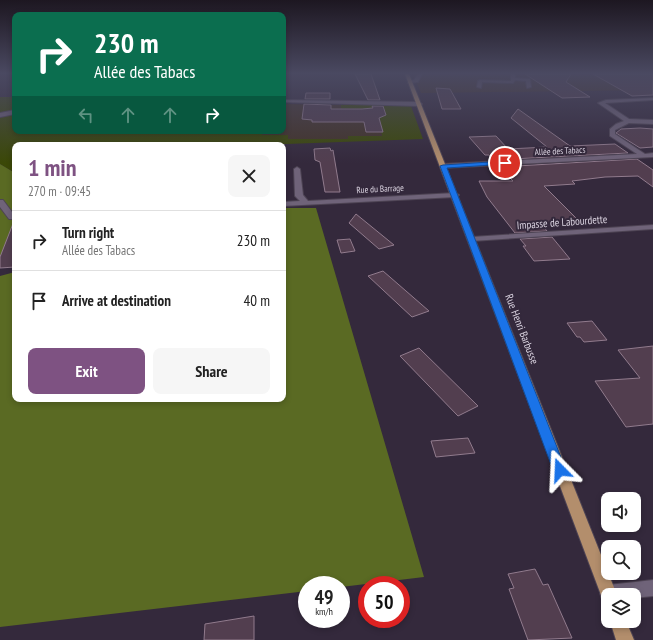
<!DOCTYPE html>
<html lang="en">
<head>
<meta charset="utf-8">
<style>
	:root { --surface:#fff; --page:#f6f6f6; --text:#222; --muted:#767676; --line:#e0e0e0; --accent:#7e5282 }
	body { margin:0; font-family:"PT Sans Narrow",sans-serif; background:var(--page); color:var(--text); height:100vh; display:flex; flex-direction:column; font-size:15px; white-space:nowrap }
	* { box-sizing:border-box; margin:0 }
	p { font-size:13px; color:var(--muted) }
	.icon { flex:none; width:22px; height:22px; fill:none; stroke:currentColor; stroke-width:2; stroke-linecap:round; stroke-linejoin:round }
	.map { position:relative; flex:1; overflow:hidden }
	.details { position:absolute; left:12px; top:142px; width:274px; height:260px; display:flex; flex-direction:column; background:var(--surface); border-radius:8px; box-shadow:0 2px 6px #0003 }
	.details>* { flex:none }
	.banner { position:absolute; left:12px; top:12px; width:274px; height:122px; border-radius:8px; box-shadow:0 2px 6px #0003; background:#0b6e4f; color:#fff; overflow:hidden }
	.controls { position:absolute; left:601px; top:492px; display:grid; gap:8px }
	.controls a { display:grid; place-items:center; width:40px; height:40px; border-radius:8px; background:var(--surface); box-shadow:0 2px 6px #0003; font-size:20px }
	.speed { position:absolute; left:298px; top:576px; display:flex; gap:8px; font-size:20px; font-weight:700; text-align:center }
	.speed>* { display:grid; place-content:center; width:52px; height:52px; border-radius:50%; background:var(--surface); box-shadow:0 2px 6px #0003; line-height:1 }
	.speed small { font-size:10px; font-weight:400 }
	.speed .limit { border:6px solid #d22; background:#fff; color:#111 }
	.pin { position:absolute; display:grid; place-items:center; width:34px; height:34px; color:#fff; margin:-17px; border:2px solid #fff; border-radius:50%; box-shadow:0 1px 4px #0007 }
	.me { position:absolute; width:44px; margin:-22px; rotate:339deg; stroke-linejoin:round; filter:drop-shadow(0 0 3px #0008) }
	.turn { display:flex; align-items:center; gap:14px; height:84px; padding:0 16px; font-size:18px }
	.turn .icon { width:52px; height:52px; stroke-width:2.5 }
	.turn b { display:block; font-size:28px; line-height:34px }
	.lanes { display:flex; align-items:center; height:38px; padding:0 16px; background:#0003; justify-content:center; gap:20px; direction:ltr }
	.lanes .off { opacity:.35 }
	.round { display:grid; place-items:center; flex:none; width:42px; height:42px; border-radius:8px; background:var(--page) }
	.summary { display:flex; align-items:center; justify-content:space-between; height:68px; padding:0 16px }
	h1 { font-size:24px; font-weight:700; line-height:30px; color:var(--accent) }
	.button { display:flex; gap:8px; margin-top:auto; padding:8px 16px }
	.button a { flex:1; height:46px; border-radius:8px; background:var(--accent); color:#fff; font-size:16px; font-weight:700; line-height:46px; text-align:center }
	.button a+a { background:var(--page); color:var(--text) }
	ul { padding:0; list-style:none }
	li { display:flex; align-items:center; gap:12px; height:60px; padding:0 16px; border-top:1px solid var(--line) }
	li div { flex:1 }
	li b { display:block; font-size:15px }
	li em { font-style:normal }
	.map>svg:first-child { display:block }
</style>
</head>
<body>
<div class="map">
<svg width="653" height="640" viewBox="0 0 653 640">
	<rect width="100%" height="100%" fill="#34293c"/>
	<!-- industrial -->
	<path fill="#423227" d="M413,74H653V90L421,93Z
		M283,104L341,105V108H379L383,136H348V139H288V135H261L263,131H283Z"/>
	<!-- green -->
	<path fill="#3b4807" d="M0,97H15V131H263L262,135H288V139H348V136H382L379,109L341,108V105L383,103L411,106L423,139L259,145H15V173L0,164Z"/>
	<!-- forest -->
	<path fill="#5a6a23" d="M283,163L286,208H316L424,577L341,587V585H307V591L0,627V276L15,272V399H283Z
		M0,164L15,173V255L0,256Z"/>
	<!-- building -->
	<path fill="#523e4f" stroke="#917b8d" d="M355,74H371L380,100H368Z
		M525,74H571L566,82L590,97L562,98Z
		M593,74H653V95L632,96Z
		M436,88L450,89L461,109H442Z
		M306,93H330V99H305Z
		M304,104L331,105V109H362L373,108L372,106H383L386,115L379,118L383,132H366L364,122H312V120L302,119Z
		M518,109L570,146L615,144L628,153L493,160L489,155H485L469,137L496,136L508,149L547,147L511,118Z
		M640,128L653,129V147L640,148L616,133L621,129Z
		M330,148L331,151L333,150L340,192H325L320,162L315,160L314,149Z
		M637,159L653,170V187L638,176L605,177L572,181L575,184L544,186L582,224L543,226L547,231L515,233L487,197L479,181H513L499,167Z
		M356,214L394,245L379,249L349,223Z
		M14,221L15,267L0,268V257Z
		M552,237L570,259L534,261L523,246H526L520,239Z
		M350,239L355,251L341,253L337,240Z
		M383,271L429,311L412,317L368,276Z
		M592,321L607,340L584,342L580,337H577L567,323Z
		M653,346V424L626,427L595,381L640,378L618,350Z
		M419,348L478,406L458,416L400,356Z
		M468,438L475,453L436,457L431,441Z
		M535,569L543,585L548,584L572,638L528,640L509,589L514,588L508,574Z
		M254,616V640H204L205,624Z"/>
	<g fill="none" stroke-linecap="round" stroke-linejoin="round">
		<!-- minor casing -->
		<g stroke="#4e4454" stroke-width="2">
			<path id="minor" d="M418,74H422L418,82L408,83V81L414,80Z
				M511,74H515V78L530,79L531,87L527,88L526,81L515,80L513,83L482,82L481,88L477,87L478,81L480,80L511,81Z
				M653,98V100L605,103L629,119L653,120V124L629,123L615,130V134L645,154L653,153V157L443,168L440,166L443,164L637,154L610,136V129L616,124L624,121L598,103L606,100Z
				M283,100L419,102L422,104L419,106L283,102Z
				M15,110V114L0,117V113Z
				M297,167L300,169L303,195L308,201L455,193L459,195L455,197L283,206V202L300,201L295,196L294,169Z
				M0,200H3L15,216V219H9L0,207Z
				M653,225V229L472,241L468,239L472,237Z
				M653,580V596L634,598V595H608V601L602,599L600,593L602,587L608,585Z"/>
		</g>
		<!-- major casing -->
		<g stroke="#4e4454" stroke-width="2">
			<path id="major" d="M405,74H409L617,595H608V603L603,601L601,595Z
				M610,621H626L634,640H616Z"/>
		</g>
		<!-- minor -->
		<use href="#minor" fill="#6f6379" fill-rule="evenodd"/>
		<!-- major -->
		<use href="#major" fill="#b38e6c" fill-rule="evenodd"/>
	</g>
	<!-- sky -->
	<linearGradient id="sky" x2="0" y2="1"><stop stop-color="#1d1721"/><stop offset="0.45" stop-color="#4a4961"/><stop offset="1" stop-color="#4a4961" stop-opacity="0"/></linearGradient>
	<rect width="653" height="163" fill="url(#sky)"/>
	<!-- route -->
	<path fill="#1a73e8" stroke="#114b97" d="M505,161L507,162V164L447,168L566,470L564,474L560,475L555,474L553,470L440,166L443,165Z"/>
	<g text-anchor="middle" stroke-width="4" stroke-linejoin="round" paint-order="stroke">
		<!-- far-street labels -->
		<g font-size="9" fill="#dbd4e1" stroke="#34293c">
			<text transform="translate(560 151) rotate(-3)" y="3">Allée des Tabacs</text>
			<text transform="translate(380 189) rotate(-3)" y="3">Rue du Barrage</text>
		</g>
		<!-- street labels -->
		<g font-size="11" fill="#dbd4e1" stroke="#34293c">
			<text transform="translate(562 222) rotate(-4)" y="4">Impasse de Labourdette</text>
			<text transform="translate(522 329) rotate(69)" y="4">Rue Henri Barbusse</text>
		</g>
	</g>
</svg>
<div class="controls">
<a><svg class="icon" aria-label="sound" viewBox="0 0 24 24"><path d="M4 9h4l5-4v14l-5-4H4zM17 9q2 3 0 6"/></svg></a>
<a><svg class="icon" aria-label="search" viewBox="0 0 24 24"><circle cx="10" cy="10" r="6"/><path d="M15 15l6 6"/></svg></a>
<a><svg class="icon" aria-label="layers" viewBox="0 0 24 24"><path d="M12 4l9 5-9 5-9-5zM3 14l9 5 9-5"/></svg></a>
</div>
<div class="speed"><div>49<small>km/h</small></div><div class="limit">50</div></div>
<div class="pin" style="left:505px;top:163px;background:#d93025"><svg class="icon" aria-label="arrive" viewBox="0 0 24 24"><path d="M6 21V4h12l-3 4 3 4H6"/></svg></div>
<svg class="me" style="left:560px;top:470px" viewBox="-20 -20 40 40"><path d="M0-17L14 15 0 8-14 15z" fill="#1a73e8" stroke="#fff" stroke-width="4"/></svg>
<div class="banner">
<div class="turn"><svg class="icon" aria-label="right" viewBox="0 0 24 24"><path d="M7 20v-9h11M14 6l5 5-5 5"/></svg><div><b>230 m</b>Allée des Tabacs</div></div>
<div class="lanes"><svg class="icon off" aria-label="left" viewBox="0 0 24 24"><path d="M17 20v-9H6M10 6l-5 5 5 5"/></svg><svg class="icon off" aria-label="ahead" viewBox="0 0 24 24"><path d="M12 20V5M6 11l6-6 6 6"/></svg><svg class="icon off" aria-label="ahead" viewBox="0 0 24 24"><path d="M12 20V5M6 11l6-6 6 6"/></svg><svg class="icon" aria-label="right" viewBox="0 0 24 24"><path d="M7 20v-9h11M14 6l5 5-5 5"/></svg></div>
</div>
<section class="details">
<div class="summary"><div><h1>1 min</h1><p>270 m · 09:45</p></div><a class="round"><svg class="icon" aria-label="close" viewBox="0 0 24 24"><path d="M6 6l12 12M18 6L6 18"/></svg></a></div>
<ul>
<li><svg class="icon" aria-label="right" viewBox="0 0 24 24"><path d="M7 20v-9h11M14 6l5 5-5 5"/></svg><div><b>Turn right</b><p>Allée des Tabacs</p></div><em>230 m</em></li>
<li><svg class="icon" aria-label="arrive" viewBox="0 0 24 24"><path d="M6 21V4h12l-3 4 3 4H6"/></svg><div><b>Arrive at destination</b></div><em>40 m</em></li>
</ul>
<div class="button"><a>Exit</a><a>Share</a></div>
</section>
</div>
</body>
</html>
